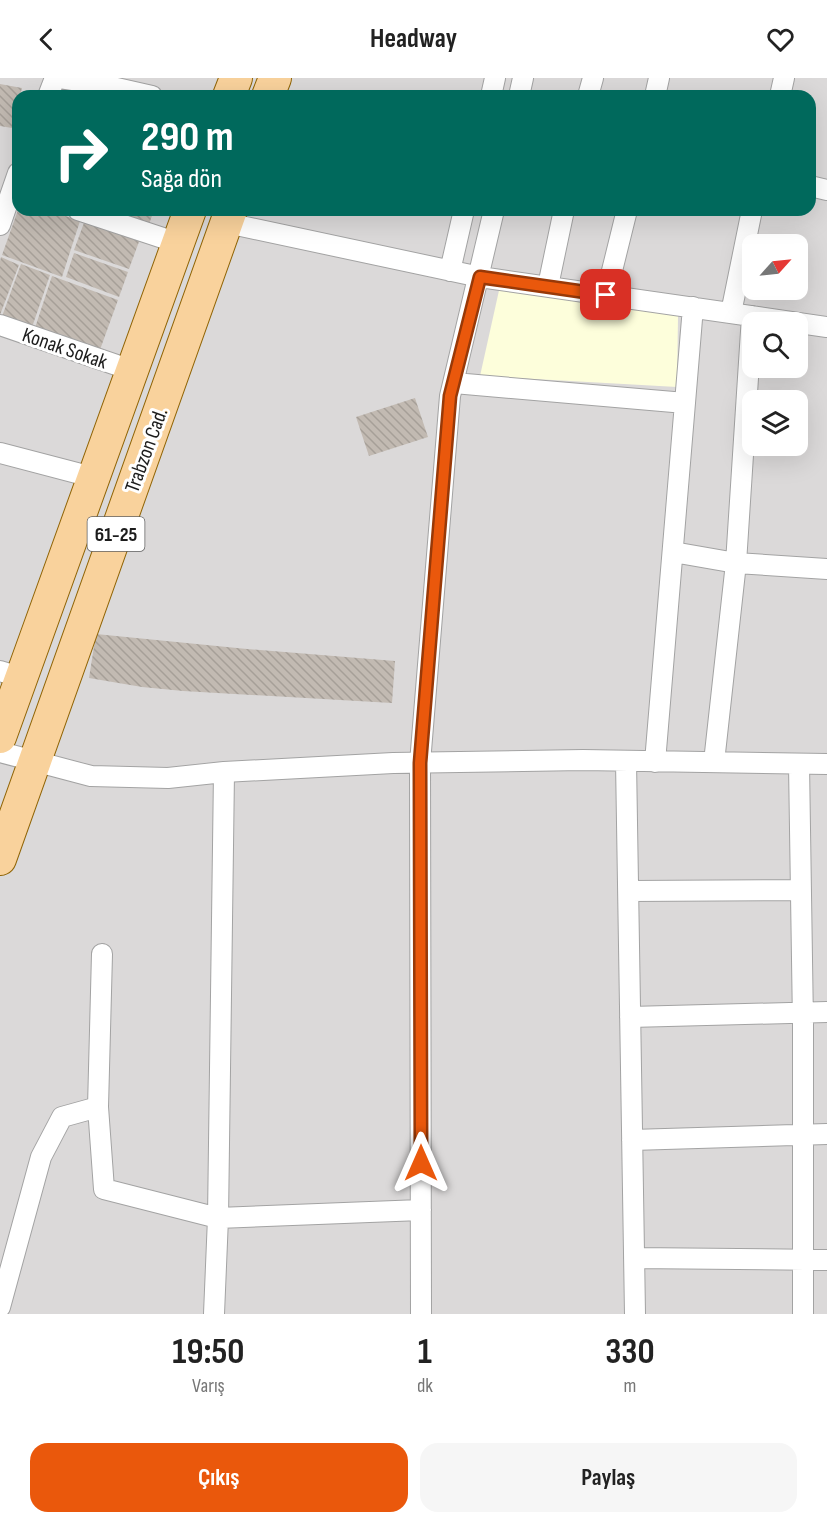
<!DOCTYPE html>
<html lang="tr">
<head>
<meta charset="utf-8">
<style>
	:root { --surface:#fff; --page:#f6f6f6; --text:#222; --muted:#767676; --accent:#ea580c }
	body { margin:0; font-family:"Sofia Sans Condensed",sans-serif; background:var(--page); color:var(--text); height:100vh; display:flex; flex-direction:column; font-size:22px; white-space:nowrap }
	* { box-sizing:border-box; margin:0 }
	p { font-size:20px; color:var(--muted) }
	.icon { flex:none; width:33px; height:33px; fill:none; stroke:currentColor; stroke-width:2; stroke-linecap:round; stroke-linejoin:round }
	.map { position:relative; height:1236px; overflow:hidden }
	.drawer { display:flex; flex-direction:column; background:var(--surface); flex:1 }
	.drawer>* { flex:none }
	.guide { position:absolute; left:12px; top:12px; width:804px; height:126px; border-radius:18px; box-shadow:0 6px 24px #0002; background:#00695c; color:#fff; overflow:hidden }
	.needle { width:39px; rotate:63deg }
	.tools { position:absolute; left:742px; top:156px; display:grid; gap:12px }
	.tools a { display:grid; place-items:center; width:66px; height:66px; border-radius:12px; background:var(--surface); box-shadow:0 6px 24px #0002; font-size:30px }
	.pin { position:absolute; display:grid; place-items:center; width:51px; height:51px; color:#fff; margin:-26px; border-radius:12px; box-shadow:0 3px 9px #0006 }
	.me { position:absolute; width:66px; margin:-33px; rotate:0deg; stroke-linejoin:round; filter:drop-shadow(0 0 4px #0008) }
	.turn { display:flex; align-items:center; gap:21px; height:126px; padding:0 30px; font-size:27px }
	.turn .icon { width:78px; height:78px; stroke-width:2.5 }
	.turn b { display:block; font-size:42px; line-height:51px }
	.eta { display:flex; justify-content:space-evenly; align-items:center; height:102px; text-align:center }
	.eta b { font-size:36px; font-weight:700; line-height:42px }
	.button { display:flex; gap:12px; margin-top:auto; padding:12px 30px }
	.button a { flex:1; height:69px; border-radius:18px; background:var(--accent); color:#fff; font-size:24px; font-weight:700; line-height:69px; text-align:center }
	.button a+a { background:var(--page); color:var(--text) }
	header { display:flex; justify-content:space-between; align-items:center; height:78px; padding:0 30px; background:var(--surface); font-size:27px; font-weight:700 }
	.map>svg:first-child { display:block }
</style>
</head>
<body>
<header><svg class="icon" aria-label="back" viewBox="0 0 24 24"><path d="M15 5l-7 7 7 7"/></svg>Headway<svg class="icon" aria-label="heart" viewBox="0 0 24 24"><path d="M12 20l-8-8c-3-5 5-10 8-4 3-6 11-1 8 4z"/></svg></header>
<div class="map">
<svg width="827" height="1236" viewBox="0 0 827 1236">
	<defs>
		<pattern id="building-back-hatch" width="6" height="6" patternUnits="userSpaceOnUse" patternTransform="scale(1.5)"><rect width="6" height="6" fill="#c2bab2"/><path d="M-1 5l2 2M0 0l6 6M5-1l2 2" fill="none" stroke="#a69f98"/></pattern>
	</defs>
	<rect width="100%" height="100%" fill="#eeeae2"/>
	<!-- residential -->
	<path fill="#dbd9d9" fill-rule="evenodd" d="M0,0H827V1236H0ZM18,18H810V132H18ZM753,166H798V212H753ZM753,244H798V290H753ZM753,322H798V368H753Z"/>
	<!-- education -->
	<path fill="#fdfedb" d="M500,208L678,238L677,309L480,298Z"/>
	<!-- building -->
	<path fill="url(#building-back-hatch)" d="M0,6L22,10L20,18H18V27L12,50L0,48Z
		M18,132H48L80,143L62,199L2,177Z
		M92,132H154L148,149Z
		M85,142L140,161L129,191L74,172Z
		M74,175L128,194L119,219L66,199Z
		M1,179L19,187L0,237V183Z
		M21,186L50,197L30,255L0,244Z
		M52,198L118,222L97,280L33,256Z
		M415,320L428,359L369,378L356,339Z
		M96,556L247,571L395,583L392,625L183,613L142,609L89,600Z"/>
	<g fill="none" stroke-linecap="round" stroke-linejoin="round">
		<!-- minor casing -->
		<g stroke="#a3a3a3" stroke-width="22">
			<path id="minor" d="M60,0L99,6L152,18
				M48,18L55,0
				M491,18L495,0
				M519,18L523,0
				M588,18L593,0
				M655,18L659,0
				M780,18L784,0
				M810,108L827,112
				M78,132L178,165
				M227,145L480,199L827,249
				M0,147L18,95
				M450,193L464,132
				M548,208L564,132
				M606,217L627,132
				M731,235L752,132
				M0,247L131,292
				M454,305L685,325
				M0,375L92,399
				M673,474L736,485L827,491
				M0,593L23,600
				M0,674L91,698L168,700L224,694L393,685L583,682L827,686
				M626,683L635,1236
				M655,684L693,229
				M714,684L736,485L752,238
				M799,686L803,946V1236
				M629,813L801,812
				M102,876L98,1029L104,1111L218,1140L421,1132
				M630,939L827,934
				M632,1062L827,1056
				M634,1180L827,1182
				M0,1229L41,1079L62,1039L98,1029
				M214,1236L218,1140L224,694
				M421,1236L420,685L450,318L494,132"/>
		</g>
		<!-- primary casing -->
		<g stroke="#906405" stroke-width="34">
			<path id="primary" d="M229,18L236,0
				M268,18L275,0
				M0,659L190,132
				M0,781L231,132"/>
		</g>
		<!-- minor -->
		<use href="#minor" stroke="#fff" stroke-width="20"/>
		<!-- primary -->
		<use href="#primary" stroke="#f9d29c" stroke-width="32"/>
	</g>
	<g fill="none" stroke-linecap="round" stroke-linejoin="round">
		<!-- route casing -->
		<g stroke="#983908" stroke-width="15">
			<path id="route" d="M421,1085L420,685L450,318L480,199L606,217"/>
		</g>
		<!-- route -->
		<use href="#route" stroke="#ea580c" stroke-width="10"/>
	</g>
	<g text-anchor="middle" stroke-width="6" stroke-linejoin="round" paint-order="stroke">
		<!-- shield labels -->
		<rect fill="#fff" stroke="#606060" stroke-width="1.5" x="87.5" y="439" width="57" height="34" rx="4.5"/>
		<g font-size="20" font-weight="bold" fill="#1c1c1c">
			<text x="116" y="463">61-25</text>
		</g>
		<!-- street labels -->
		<g font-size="21" fill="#1c1c1c" stroke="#fff">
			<text transform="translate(65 270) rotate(19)" y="7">Konak Sokak</text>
			<text transform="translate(146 372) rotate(-70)" y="7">Trabzon Cad.</text>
		</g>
	</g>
</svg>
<div class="tools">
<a><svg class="needle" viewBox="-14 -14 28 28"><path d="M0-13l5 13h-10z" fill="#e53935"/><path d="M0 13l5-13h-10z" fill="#767676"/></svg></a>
<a><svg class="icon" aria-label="search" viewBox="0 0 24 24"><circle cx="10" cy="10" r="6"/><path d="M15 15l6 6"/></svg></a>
<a><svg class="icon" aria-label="layers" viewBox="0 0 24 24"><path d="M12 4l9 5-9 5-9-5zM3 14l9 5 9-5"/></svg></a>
</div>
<div class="pin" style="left:606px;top:217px;background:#d93025"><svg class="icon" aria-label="arrive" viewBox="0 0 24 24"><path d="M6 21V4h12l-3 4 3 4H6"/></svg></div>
<svg class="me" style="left:421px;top:1085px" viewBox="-20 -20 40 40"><path d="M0-17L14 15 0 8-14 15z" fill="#ea580c" stroke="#fff" stroke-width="4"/></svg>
<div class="guide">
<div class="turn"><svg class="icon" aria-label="right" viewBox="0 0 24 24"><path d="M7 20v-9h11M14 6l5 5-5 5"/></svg><div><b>290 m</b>Sağa dön</div></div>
</div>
</div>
<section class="drawer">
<div class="eta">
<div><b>19:50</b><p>Varış</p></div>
<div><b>1</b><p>dk</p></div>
<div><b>330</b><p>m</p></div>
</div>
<div class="button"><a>Çıkış</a><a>Paylaş</a></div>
</section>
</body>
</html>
